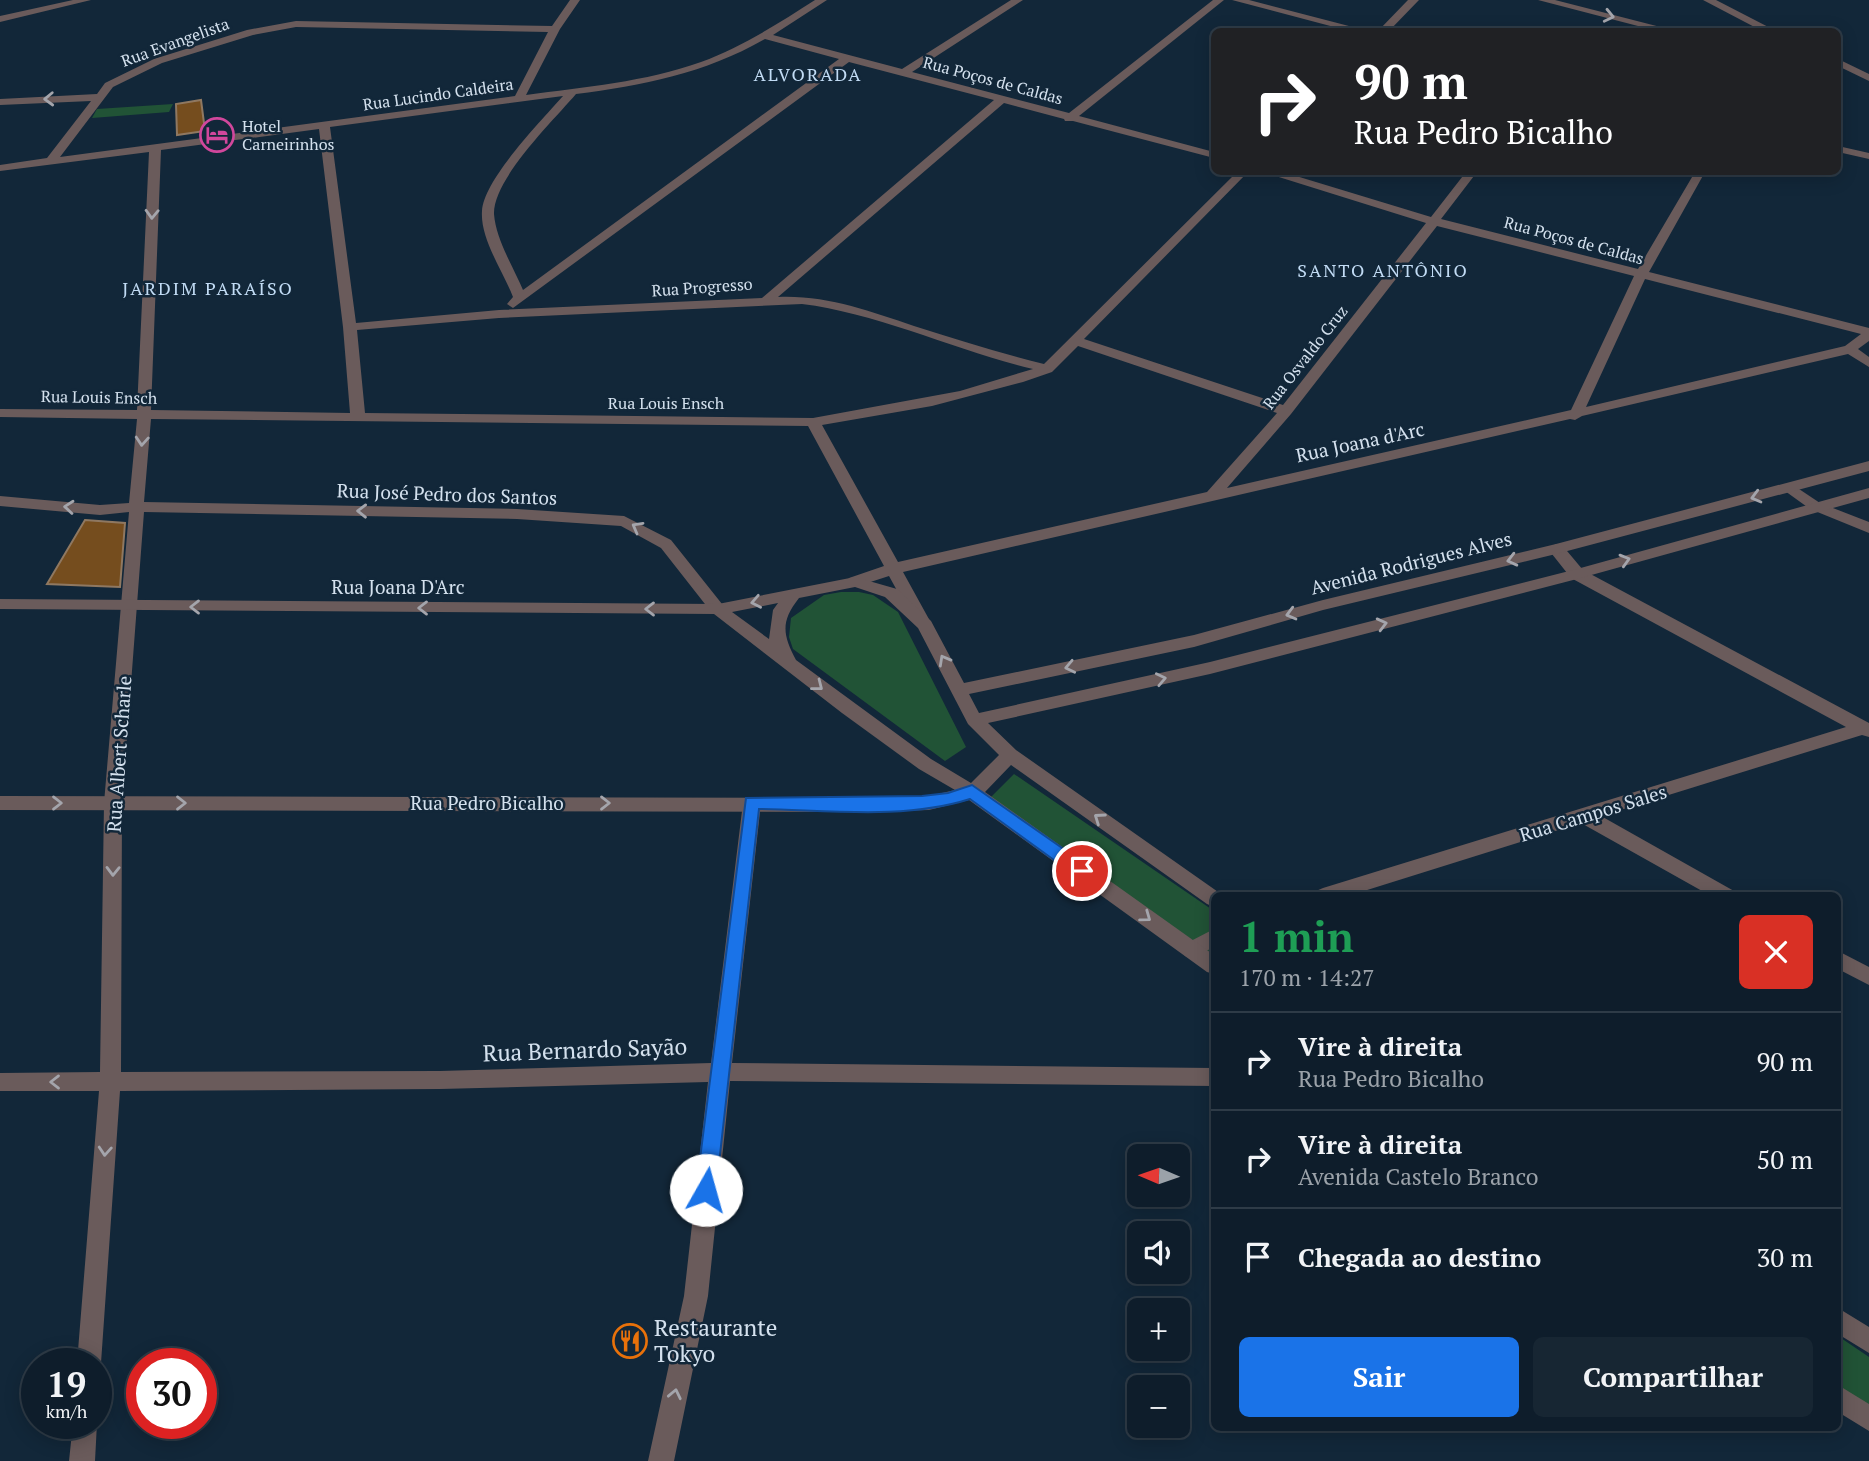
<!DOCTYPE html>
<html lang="pt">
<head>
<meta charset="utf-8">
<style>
	:root { --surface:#0e1d2b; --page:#172633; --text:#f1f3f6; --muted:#9ba2a9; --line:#2e3b47; --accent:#1a73e8 }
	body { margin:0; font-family:"PT Serif",serif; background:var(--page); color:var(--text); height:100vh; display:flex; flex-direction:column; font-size:26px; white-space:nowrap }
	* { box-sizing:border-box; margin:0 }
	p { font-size:23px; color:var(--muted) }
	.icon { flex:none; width:38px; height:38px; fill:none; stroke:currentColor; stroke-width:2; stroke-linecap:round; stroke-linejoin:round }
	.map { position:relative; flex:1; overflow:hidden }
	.sheet { position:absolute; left:1211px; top:892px; width:630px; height:539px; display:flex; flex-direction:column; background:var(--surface); border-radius:10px; box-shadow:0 4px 18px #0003,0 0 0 2px var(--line) }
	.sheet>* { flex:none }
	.banner { position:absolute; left:1211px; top:28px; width:630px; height:147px; border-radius:10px; box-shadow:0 4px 18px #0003,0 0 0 2px var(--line); background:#202124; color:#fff; overflow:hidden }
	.needle { width:46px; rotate:272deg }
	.tools { position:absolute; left:1127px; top:1144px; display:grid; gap:14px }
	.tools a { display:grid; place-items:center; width:63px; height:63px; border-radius:10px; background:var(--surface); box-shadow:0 4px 18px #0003,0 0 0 2px var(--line); font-size:35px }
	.speed { position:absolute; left:21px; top:1348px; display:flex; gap:14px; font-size:35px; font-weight:700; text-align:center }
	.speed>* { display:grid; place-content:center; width:91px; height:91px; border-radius:50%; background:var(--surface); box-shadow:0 4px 18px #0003,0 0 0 2px var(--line); line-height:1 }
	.speed small { font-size:18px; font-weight:400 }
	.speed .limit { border:10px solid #d22; background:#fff; color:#111 }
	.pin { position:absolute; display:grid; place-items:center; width:60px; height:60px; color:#fff; margin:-30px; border:4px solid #fff; border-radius:50%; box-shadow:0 2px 7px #0007 }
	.me { position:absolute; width:77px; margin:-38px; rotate:7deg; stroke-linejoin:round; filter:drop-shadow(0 0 5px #0008) }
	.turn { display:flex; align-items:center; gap:24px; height:147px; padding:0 28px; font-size:32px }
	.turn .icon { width:91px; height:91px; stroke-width:2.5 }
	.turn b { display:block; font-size:49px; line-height:60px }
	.round { display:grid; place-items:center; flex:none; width:74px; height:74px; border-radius:10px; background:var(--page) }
	.summary { display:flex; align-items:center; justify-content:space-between; height:119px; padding:0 28px }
	h1 { font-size:42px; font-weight:800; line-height:52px; color:#1e9e55 }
	.cta { display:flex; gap:14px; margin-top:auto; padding:14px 28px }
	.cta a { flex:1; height:80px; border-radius:10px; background:var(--accent); color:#fff; font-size:28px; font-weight:800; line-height:80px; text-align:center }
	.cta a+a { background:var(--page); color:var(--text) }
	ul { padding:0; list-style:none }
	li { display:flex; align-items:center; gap:21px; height:98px; padding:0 28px; border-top:2px solid var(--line) }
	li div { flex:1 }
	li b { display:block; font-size:26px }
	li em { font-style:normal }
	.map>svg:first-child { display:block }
</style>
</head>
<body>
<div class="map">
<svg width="1869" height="1461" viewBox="0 0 1869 1461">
	<rect width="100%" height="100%" fill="#122739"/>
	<!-- green -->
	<path fill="#215336" d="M173,104L169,112L92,118L97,109Z
		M841,592H859L873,595L898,612L966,747L945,761L793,649L789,637L791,618L824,595Z
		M1014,774L1214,911V955L989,799Z
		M1838,1336L1869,1357V1410L1838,1388Z"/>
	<!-- building -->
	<path fill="#754d1e" stroke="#8f7861" stroke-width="2" d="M201,100L205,131L177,135L176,104Z
		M85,520L125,523L120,587L47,584Z"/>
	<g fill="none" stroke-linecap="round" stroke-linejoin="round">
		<!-- minor -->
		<path fill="#6a5b5b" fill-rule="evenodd" d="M73,0H91L0,22V16Z
			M570,0H580L560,29L526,95C585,87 645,82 701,62C742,47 779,23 815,0H827L773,35L902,69L1011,0H1023L912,72L1069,113L1213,0H1224L1079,116L1214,152V158L1073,121H1065L1064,119L1004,103L778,297C827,295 869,311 914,326C958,340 1000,353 1044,364L1237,172H1248L1084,339L1283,405L1426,223L1269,174L1268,172H1283L1431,217L1466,172H1477L1441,219L1638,269L1695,172H1705L1649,272L1869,328V341L1858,349L1869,357V367L1848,354L1582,416L1575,420L1570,419L903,572L930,621L922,627L916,625L889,576L855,587L847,582L849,578L884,566L808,426L151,419L144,502L517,509L624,516L671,540L726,609L718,614L712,613L661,548L621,526L517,519L144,512L122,803L121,1072L440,1071L711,1063L743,803L746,798H758L761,803L732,1063L1214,1068V1086L730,1081L708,1296L674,1461H648L684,1296L708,1082L440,1089L120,1091L101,1363L96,1372V1363H77L99,1091H0V1073L100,1072L104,803L129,512L100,515L0,506V496L100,505L129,503L137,419L0,417V409L137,410L149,152L0,171V165L47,158L91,101L0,105V99L97,94L105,83L154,59L247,30L296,21L552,26ZM296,27L548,32L515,96L60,157L113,87L162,63L253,35ZM765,39L839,59L523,290C513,266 496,240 494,214C493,179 553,121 576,94C642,86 706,73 765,39ZM849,62L994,100L762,298L499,310L356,323L330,127L563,96C541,121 484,179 482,211C480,239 503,271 513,297L507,304L513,308ZM319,129L343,327L350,413L151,410L161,150ZM1437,226L1634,276L1571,410L1227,488L1291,414ZM1645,279L1861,334L1845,346L1586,407ZM802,304C877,313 957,351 1033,369L960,391L813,418L365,413L357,330L499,318ZM1078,346L1277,413L1207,492L898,562L822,425L932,406L1023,382L1052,372Z
			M1232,0H1249L1372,32H1353Z
			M1408,0H1419L1388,32H1377Z
			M1538,0H1555L1680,32H1661Z
			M1703,0H1716L1778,32H1764Z
			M1838,59L1869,74V81L1838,66Z
			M1838,146L1869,153V159L1838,152Z
			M1790,483L1820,503L1869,522V533L1810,509L1785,491L1783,488L1785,485Z
			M1556,544L1562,545L1583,570L1869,723V737L1862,735L1601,816L1734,891L1737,896H1711L1581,823L1348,896H1313L1316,891L1323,888L1846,727L1571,578L1548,549Z
			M1214,929V947L1192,958L1185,956L1182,950L1185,944Z
			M1838,951L1869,967V985L1838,969Z
			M96,1420L97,1423L95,1461H69L73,1423H96Z"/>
		<!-- tertiary -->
		<path fill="#6a5b5b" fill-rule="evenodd" d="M1869,461V471L1556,554L1323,610L1194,647L969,694L979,713L1210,662L1577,569L1869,488V498L1577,579L1210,674L988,723L1016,750L1221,894L1222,896H1214V907L1207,904L1011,765L985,792L1214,955V974L1207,972L969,800L929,810L857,812L0,810V796L857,798L929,796L955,790L919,769L842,713L714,614L0,609V599L718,604L855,577L897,589L931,621L964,683L1194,635L1323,600L1556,544ZM855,587L885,597L918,628L968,724L999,755L971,783L931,759L796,660C783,635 780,622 799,598ZM778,603L773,610L769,639L732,612Z
			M1838,1308L1869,1327V1353L1838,1334Z
			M1838,1385L1869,1404V1431L1838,1412Z"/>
	</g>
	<!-- one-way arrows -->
	<defs><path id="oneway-chevron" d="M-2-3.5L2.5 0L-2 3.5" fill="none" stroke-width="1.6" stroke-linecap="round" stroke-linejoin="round" transform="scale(1.75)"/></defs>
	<g stroke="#a4a5ac">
		<use href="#oneway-chevron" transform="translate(1609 16) rotate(13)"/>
		<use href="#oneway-chevron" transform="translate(49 99) rotate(178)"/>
		<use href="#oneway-chevron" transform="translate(152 214) rotate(92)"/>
		<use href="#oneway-chevron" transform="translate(142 441) rotate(94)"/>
		<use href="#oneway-chevron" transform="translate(1756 497) rotate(165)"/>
		<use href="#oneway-chevron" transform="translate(69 507) rotate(-175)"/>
		<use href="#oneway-chevron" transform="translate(362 511) rotate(-179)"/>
		<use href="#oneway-chevron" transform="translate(637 527) rotate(-151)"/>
		<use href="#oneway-chevron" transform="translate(1512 560) rotate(166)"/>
		<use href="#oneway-chevron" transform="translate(1625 560) rotate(-16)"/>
		<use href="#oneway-chevron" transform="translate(756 602) rotate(169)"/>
		<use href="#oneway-chevron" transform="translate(195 607) rotate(-180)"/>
		<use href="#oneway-chevron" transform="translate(423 608) rotate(-180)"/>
		<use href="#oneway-chevron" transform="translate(650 609) rotate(-180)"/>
		<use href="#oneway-chevron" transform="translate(1291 614) rotate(165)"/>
		<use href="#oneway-chevron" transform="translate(1382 624) rotate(-14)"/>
		<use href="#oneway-chevron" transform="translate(944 660) rotate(-119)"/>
		<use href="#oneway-chevron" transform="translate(1070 667) rotate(168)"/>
		<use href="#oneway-chevron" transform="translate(1161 679) rotate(-12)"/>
		<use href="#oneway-chevron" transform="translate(818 686) rotate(38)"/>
		<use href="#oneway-chevron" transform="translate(57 803)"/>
		<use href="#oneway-chevron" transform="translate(181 803)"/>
		<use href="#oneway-chevron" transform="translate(605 803)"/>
		<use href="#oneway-chevron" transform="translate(1099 818) rotate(-145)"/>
		<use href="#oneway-chevron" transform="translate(113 871) rotate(91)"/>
		<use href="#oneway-chevron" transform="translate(1146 917) rotate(36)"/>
		<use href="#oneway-chevron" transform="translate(55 1082) rotate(-180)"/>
		<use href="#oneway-chevron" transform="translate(105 1151) rotate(94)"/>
		<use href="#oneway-chevron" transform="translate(675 1394) rotate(-78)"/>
	</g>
	<!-- route -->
	<path fill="#1a73e8" stroke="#114b97" stroke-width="2" d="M972,785L1088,866L1091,871L1088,876H1076L970,799C904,820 827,810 759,809L716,1190L713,1197L706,1199L699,1197L696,1190L746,798L922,796L948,793Z"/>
	<!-- icons -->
	<defs>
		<g id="hotel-ring" transform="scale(1.75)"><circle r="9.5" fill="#122739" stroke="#d1479c" stroke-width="1.5"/><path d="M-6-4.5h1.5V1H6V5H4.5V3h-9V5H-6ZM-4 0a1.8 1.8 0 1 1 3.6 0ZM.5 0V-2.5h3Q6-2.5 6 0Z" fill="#d1479c"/></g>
		<g id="restaurant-ring" transform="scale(1.75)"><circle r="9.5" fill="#122739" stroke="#e8710a" stroke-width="1.5"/><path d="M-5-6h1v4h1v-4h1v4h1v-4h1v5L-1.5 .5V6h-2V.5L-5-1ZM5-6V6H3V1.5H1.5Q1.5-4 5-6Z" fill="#e8710a"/></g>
	</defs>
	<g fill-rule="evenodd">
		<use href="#hotel-ring" x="217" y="135"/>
		<use href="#restaurant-ring" x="630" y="1341"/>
	</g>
	<g text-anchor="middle" stroke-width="5" stroke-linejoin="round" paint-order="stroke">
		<!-- far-street labels -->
		<g font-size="16" fill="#d4e1ee" stroke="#122739">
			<text transform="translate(175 42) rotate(-20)" y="6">Rua Evangelista</text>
			<text transform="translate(993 80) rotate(15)" y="6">Rua Poços de Caldas</text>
			<text transform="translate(438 94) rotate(-8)" y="6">Rua Lucindo Caldeira</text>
			<text transform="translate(1574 240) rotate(15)" y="6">Rua Poços de Caldas</text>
			<text transform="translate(702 287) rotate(-4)" y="6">Rua Progresso</text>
			<text transform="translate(1305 357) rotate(-52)" y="6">Rua Osvaldo Cruz</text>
			<text transform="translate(99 397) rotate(1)" y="6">Rua Louis Ensch</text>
			<text x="666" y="409">Rua Louis Ensch</text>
		</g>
		<!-- far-poi labels -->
		<g font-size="16" fill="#d4e1ee" stroke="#122739" text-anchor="start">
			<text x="242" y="132">Hotel<tspan x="242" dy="18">Carneirinhos</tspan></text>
		</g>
		<!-- far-neighbourhood labels -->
		<g font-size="18" letter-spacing="2" fill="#c2dcf5" stroke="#122739">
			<text x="808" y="81">ALVORADA</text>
			<text x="1383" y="277">SANTO ANTÔNIO</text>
			<text x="208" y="295">JARDIM PARAÍSO</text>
		</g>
		<!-- street labels -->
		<g font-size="19" fill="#d4e1ee" stroke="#122739">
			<text transform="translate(1360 442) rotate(-12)" y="7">Rua Joana d'Arc</text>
			<text transform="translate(447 494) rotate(2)" y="7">Rua José Pedro dos Santos</text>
			<text transform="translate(1411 563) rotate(-14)" y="7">Avenida Rodrigues Alves</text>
			<text x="398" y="594">Rua Joana D'Arc</text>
			<text transform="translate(119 754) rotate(-86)" y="7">Rua Albert Scharle</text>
			<text x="487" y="810">Rua Pedro Bicalho</text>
			<text transform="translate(1593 813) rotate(-17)" y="7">Rua Campos Sales</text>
		</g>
		<!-- near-street labels -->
		<g font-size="23" fill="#d4e1ee" stroke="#122739">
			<text transform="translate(585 1050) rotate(-2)" y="8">Rua Bernardo Sayão</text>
		</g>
		<!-- near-poi labels -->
		<g font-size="23" fill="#d4e1ee" stroke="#122739" text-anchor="start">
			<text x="654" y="1336">Restaurante<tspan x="654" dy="26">Tokyo</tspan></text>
		</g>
	</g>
</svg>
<div class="tools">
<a><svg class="needle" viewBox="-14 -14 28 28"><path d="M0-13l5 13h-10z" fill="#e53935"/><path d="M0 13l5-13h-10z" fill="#9ba2a9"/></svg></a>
<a><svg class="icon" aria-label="sound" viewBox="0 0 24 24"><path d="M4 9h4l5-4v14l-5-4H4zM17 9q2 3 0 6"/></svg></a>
<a>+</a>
<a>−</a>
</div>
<div class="speed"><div>19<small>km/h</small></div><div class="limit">30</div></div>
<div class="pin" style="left:1082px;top:871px;background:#d93025"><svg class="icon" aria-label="arrive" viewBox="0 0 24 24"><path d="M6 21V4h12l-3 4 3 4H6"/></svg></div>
<svg class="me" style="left:706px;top:1190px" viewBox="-20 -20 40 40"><circle r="19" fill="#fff"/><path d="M0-13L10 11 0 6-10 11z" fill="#1a73e8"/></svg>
<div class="banner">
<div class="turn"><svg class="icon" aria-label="right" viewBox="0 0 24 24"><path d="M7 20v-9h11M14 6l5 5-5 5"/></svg><div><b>90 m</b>Rua Pedro Bicalho</div></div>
</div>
<section class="sheet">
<div class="summary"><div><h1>1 min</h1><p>170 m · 14:27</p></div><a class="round" style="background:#d93025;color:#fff"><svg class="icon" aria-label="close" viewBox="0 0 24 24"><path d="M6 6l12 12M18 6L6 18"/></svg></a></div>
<ul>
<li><svg class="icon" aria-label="right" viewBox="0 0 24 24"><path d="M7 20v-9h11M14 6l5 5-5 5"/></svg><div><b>Vire à direita</b><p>Rua Pedro Bicalho</p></div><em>90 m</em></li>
<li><svg class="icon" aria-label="right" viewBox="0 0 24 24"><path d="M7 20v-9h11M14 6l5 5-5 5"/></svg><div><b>Vire à direita</b><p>Avenida Castelo Branco</p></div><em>50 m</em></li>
<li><svg class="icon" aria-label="arrive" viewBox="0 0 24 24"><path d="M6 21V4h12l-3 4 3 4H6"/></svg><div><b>Chegada ao destino</b></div><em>30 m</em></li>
</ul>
<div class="cta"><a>Sair</a><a>Compartilhar</a></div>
</section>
</div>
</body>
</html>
